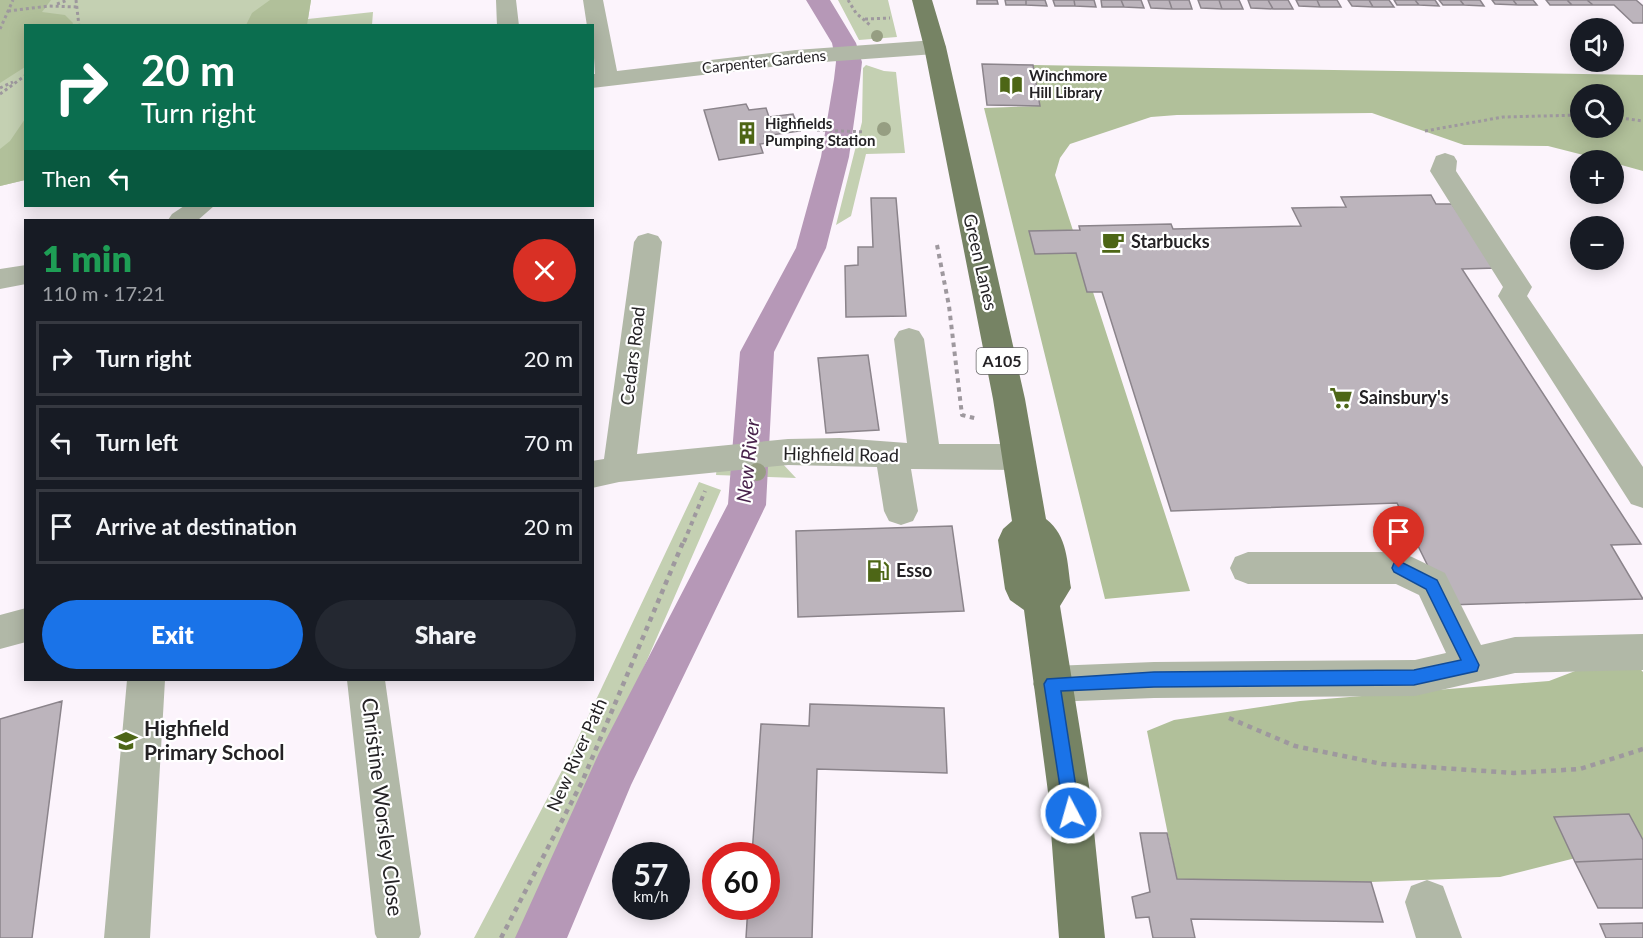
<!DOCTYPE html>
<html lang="en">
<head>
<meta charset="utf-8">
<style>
	:root { --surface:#171b24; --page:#242831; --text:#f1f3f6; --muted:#9ea1a6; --line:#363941; --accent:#1a73e8 }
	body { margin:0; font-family:Lato,sans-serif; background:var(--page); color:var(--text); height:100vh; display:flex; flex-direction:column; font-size:22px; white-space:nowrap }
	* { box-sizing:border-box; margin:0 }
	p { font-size:20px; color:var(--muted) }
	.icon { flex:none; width:33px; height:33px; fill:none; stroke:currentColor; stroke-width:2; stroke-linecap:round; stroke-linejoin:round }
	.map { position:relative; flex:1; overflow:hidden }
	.drawer { position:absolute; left:24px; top:219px; width:570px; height:462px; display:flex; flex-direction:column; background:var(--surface); border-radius:0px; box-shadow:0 3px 15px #0003 }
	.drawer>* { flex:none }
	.banner { position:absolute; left:24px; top:24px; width:570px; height:183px; border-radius:0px; box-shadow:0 3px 15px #0003; background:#0b6e4f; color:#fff; overflow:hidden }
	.fabs { position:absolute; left:1570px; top:18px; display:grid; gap:12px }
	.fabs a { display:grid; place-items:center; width:54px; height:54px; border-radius:50%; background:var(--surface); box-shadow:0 3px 15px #0003; font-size:30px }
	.speed { position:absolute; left:612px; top:842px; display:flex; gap:12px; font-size:30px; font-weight:700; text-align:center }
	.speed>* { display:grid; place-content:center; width:78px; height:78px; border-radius:50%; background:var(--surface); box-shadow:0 3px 15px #0003; line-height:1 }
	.speed small { font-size:15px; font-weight:400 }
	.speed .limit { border:9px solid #d22; background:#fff; color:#111 }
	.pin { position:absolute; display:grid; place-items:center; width:51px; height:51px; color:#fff; margin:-62px -26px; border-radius:50% 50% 50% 0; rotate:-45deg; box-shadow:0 0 6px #0007 }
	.pin .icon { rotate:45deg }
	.me { position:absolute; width:66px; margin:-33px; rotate:354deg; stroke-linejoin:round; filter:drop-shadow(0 0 4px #0008) }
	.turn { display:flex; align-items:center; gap:21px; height:126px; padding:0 18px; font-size:27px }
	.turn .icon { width:78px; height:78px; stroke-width:2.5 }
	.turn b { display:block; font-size:42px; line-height:51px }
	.then { display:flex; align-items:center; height:57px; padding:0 18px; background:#0003; gap:12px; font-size:22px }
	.round { display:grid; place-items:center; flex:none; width:63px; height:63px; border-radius:32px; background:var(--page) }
	.headline { display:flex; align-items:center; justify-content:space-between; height:102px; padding:0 18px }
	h1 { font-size:36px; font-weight:800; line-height:45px; color:#1e9e55 }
	.cta { display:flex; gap:12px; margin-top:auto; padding:12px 18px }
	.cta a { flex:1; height:69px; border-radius:36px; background:var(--accent); color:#fff; font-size:24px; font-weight:800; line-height:69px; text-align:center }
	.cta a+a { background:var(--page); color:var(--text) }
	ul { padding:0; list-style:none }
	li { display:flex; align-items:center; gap:18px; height:75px; margin:0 12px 9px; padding:0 6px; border:3px solid var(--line); border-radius:0px }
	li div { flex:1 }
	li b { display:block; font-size:22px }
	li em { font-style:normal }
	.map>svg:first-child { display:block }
</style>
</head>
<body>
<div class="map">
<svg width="1643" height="938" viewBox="0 0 1643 938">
	<rect width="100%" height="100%" fill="#fcf4fc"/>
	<!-- green -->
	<path fill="#c4d0b2" d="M0,0H311L308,19L373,12L372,25L26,26L25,180L0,186Z
		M838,0H888L897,37L859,40Z
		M866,65L884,71L896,72L905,153L866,154L851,216L836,225L862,122L863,68Z
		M781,462L796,478L716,475L717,465Z
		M699,482L721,490L561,858L519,938H474L568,759Z"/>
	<!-- forest -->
	<path fill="#b1c09a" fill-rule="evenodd" d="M0,0H51L42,12L65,15L73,23L72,25L26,26L25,67L0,83Z
		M270,0H311L307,25H246L252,13Z
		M1033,65L1643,75V171L1614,163V160H1603L1548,146L1464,145L1372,113L1177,115L1151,117L1070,144L1060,158L1055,175L1190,591L1105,599L984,108L1040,106ZM1581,94H1614V128H1581Z
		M25,119V180L0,186V149L10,141Z
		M1625,652L1643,672V841L1500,877L1371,882L1177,879L1147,731L1174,720L1300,701L1549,681Z"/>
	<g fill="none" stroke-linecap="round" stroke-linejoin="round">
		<!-- canal -->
		<path fill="#b698b7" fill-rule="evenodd" d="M806,0H830L856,43L862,62L860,79L849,157L826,248L774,352L766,505L631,785L567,938H515L599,753L728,504L740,352L796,248L821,157L834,79L836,62L832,43Z"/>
	</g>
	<!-- building -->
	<path fill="#bcb4bc" stroke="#8b848b" stroke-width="1.5" d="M977,0H997L998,4H977Z
		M1005,0H1026V5H1006Z
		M1026,0H1045L1047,6L1026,5Z
		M1053,0H1074L1075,6H1055Z
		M1074,0H1094L1096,7L1075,6Z
		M1101,0H1121L1124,7H1102Z
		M1121,0H1141L1144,8L1124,7Z
		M1148,0H1169L1172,9L1151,8Z
		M1169,0H1189L1192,9H1172Z
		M1198,0H1219L1222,9L1201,8Z
		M1219,0H1239L1243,9H1222Z
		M1248,0H1268L1273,9L1251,8Z
		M1268,0H1288L1293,9H1273Z
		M1296,0H1317L1320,7L1299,6Z
		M1317,0H1337L1341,7H1320Z
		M1348,0H1369L1373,7L1352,6Z
		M1369,0H1389L1394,7H1373Z
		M1394,0H1415L1419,5H1397Z
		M1415,0H1435L1439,6L1419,5Z
		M1439,0H1460L1464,5H1443Z
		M1460,0H1480L1484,6L1464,5Z
		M1492,0H1513L1517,5L1495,4Z
		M1513,0H1533L1537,5H1517Z
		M1546,0H1567L1572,5H1550Z
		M1567,0H1587L1593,5H1572Z
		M1587,0H1636L1643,6V23H1633L1614,5H1593Z
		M982,64L1033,65L1040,106L987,105Z
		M746,104L749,110L766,108L769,117L793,114L800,131L764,136L767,143L760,144L763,153L719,160L704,110Z
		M1431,195L1436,204H1452L1496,268L1462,269L1641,544L1611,545L1643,599L1447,605L1397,503L1171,511L1102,292H1087L1076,253L1035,254L1029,231L1080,230L1079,226L1171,224L1173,229L1301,226L1292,208L1346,207L1341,197Z
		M871,198H896L906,316L846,317L845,266L858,265V247H873Z
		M868,355L879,430L826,433L818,358Z
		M952,526L964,611L798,617L796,531Z
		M62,701L32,938H0V719Z
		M810,704L944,708L947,773L817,769L812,938H746L748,906H766V855H752L761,724L809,726Z
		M1629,814L1643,840V859L1575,862L1554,817Z
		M1140,833H1167L1177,879L1371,882L1383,922L1191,919L1195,938H1153L1149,917L1136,918L1132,897L1150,892Z
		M1643,859V908H1598L1575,862Z
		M1643,923V938H1606L1600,924Z"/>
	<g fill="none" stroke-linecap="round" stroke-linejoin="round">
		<!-- path-far2 -->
		<path stroke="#9e989e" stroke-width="3" stroke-dasharray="3 3" stroke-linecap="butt" d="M76,0L79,26
			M848,0L856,13L871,26
			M57,4L68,0
			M8,11L49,6L78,7
			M865,19L890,18
			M0,29L13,0
			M0,88L13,82
			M0,94L26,75
			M1614,117L1643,121
			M817,130L865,132
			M1425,131L1503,117L1581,115"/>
		<!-- path-far1 -->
		<path stroke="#9e989e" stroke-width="4" stroke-dasharray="4.5 4.5" stroke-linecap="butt" d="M937,245L949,306L962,415L978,419
			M684,542L705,491"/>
		<!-- path -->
		<path stroke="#9e989e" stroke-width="4.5" stroke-dasharray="5 5" stroke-linecap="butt" d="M1229,718L1295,746L1382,764L1514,773L1580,769L1643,749
			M501,938L582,782L684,540"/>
		<!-- minor -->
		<path fill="#b1b8a7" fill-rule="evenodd" d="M496,0H516L519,26H497Z
			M583,0H603L617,71L796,50L935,40L943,42L946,47L943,52L935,54L796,64L592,88V74H595L592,26H587Z
			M1445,153L1454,156L1457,161L1456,171L1532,287L1527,296L1643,467V508L1631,504L1498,296L1503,287L1430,171L1436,156Z
			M184,206H214L198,220H168L172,214Z
			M648,233L658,236L662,242L637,454L788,439L840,438L907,443L894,339L899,331L909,328L919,331L924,339L939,444H1019L1031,448L1035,457L1031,466L1019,470L911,469L918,511L913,521L901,525L889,521L884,511L877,467L788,465L619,482L592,488V461L604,459L634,242L638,236Z
			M26,265V284L0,289V269Z
			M1248,552H1399L1412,557L1445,573L1481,645L1515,637L1643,634V670L1515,673L1415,696L1154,698L1052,702L1038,697L1033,684L1038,671L1052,666L1154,662L1415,660L1446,653L1419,595L1396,584H1248L1235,579L1230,568L1235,557Z
			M26,608V642L0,649V615Z
			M127,680H165L150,938H104Z
			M347,680H385L421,934L419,938H377L375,934Z
			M1427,880L1443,886L1462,938H1416L1405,902L1411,886Z"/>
		<!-- major -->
		<path fill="#768364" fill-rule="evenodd" d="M912,0H932L946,47L1025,399L1046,519C1068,536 1067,562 1071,588L1060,606L1090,792L1105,938H1059L1048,792L1024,610L1010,600L1005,589L998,540L1003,529L1012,521L993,399L924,47Z"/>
	</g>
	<!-- trees -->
	<g fill="#969e82">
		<circle cx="877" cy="36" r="6"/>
		<circle cx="884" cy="129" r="7"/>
		<circle cx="757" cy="472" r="9"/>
	</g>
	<!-- route -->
	<path fill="#1a73e8" stroke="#114b97" stroke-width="1.5" d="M1399,561L1437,580L1479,665L1477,671L1414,685L1154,687L1061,691L1080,813L1077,819L1071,822L1065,819L1044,684L1047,679L1154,672L1414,670L1461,660L1426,589L1394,572L1392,568L1394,563Z"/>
	<!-- icons -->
	<defs>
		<g id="library-bare" transform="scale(1.8)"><path d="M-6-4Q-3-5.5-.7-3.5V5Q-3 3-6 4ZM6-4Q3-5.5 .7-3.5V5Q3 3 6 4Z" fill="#4d6616" stroke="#fff" stroke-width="2.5" paint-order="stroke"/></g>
		<g id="building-bare" transform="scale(1.8)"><path d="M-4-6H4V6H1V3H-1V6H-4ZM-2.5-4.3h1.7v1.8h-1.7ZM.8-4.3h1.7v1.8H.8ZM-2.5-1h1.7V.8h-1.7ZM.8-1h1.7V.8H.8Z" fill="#4d6616" stroke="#fff" stroke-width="2.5" paint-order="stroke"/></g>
		<g id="cafe-bare" transform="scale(1.8)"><path d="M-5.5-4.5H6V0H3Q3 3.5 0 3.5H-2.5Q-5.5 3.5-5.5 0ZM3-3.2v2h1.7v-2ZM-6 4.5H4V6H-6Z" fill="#4d6616" stroke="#fff" stroke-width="2.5" paint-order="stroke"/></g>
		<g id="supermarket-bare" transform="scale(1.8)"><path d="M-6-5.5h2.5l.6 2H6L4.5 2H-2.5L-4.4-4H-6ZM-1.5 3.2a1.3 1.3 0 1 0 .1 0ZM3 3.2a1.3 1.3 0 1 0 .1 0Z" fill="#4d6616" stroke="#fff" stroke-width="2.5" paint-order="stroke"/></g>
		<g id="fuel-bare" transform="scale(1.8)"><path d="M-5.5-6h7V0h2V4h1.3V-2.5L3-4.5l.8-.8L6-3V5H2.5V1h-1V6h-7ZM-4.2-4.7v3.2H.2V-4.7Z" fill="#4d6616" stroke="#fff" stroke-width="2.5" paint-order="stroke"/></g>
		<g id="school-bare" transform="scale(1.8)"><path d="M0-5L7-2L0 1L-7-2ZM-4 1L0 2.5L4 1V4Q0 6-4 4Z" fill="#4d6616" stroke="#fff" stroke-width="2.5" paint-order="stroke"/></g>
	</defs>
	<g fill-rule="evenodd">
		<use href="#library-bare" x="1011" y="85"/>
		<use href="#building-bare" x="747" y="133"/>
		<use href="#cafe-bare" x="1113" y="242"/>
		<use href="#supermarket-bare" x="1341" y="398"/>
		<use href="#fuel-bare" x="878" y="571"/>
		<use href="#school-bare" x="126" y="741"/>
	</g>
	<g text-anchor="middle" stroke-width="4.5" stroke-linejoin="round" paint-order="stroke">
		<!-- far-street labels -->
		<g font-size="15" fill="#242225" stroke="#fff">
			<text transform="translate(764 62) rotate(-6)" y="5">Carpenter Gardens</text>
		</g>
		<!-- far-poi labels -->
		<g font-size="15" font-weight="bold" fill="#242225" stroke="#fff" text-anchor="start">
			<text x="1029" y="81">Winchmore<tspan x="1029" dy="17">Hill Library</tspan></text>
			<text x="765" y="129">Highfields<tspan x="765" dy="17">Pumping Station</tspan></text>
		</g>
		<!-- shield labels -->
		<rect fill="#fff" stroke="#666466" stroke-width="1.5" x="976.5" y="348" width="51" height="26" rx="4.5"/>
		<g font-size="16" font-weight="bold" fill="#242225">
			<text x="1002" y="367">A105</text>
		</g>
		<!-- poi labels -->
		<g font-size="18" font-weight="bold" fill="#242225" stroke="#fff" text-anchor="start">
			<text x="1131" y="248">Starbucks</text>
			<text x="1359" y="404">Sainsbury's</text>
			<text x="896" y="577">Esso</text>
		</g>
		<!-- street labels -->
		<g font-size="18" fill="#242225" stroke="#fff">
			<text transform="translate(980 262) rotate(77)" y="6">Green Lanes</text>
			<text transform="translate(633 356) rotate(-83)" y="6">Cedars Road</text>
			<text transform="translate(841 455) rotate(1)" y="6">Highfield Road</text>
			<text transform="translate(577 755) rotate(-66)" y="6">New River Path</text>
		</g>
		<!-- water labels -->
		<g font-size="20" font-style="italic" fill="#48224b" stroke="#fff">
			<text transform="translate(748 461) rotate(-84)" y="7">New River</text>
		</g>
		<!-- near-poi labels -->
		<g font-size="21" font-weight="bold" fill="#242225" stroke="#fff" text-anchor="start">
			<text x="144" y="736">Highfield<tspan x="144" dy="24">Primary School</tspan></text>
		</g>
		<!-- near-street labels -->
		<g font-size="21" fill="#242225" stroke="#fff">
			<text transform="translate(382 807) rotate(83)" y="7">Christine Worsley Close</text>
		</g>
	</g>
</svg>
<div class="fabs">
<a><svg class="icon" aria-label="sound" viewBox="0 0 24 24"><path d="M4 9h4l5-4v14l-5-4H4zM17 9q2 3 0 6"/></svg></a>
<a><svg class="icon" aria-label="search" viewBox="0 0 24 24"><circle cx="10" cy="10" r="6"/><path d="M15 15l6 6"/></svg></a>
<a>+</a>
<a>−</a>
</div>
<div class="speed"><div>57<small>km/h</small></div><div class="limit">60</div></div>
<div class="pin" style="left:1399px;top:568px;background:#d93025"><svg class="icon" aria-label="arrive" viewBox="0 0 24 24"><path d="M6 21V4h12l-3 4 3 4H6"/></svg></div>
<svg class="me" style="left:1071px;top:813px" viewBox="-20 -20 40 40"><circle r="17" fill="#1a73e8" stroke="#fff" stroke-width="3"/><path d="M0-11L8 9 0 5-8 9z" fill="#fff"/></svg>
<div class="banner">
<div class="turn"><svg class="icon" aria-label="right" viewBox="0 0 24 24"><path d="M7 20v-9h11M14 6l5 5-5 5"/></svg><div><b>20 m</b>Turn right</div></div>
<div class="then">Then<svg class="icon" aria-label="left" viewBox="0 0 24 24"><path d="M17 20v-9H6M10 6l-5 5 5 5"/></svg></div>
</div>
<section class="drawer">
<div class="headline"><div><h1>1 min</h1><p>110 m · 17:21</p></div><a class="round" style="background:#d93025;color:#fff"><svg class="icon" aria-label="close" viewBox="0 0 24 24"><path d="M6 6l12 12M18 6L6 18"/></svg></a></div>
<ul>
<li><svg class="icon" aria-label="right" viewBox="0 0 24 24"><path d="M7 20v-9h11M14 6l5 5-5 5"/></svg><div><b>Turn right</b></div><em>20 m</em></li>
<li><svg class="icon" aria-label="left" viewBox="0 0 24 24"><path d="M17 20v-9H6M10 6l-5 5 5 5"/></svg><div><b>Turn left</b></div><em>70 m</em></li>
<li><svg class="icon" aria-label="arrive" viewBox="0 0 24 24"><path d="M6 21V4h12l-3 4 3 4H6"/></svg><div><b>Arrive at destination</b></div><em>20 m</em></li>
</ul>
<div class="cta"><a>Exit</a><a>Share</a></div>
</section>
</div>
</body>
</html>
